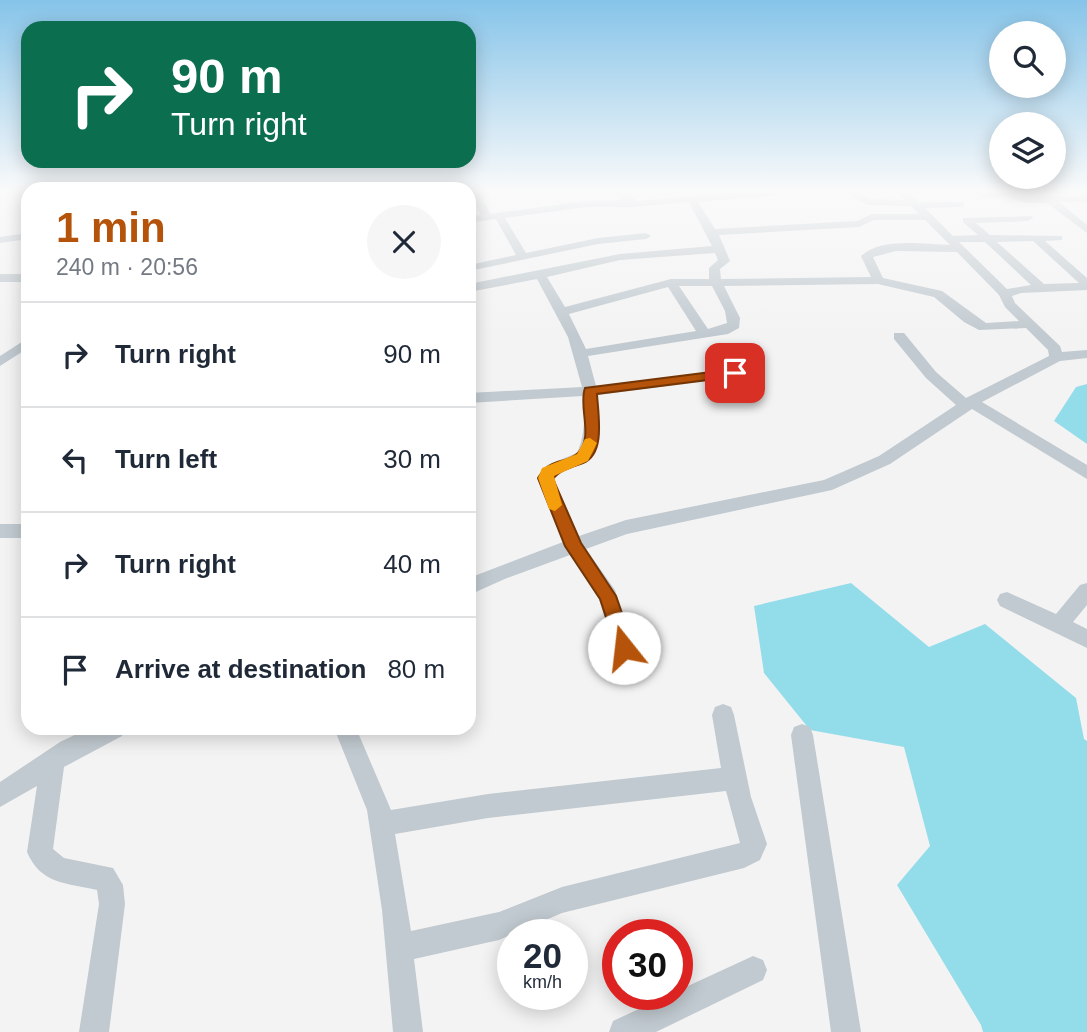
<!DOCTYPE html>
<html lang="en">
<head>
<meta charset="utf-8">
<style>
	:root { --surface:#fff; --page:#f6f6f7; --text:#1f2937; --muted:#747a83; --line:#e0e1e3; --accent:#b45309 }
	body { margin:0; font-family:Helvetica,sans-serif; background:var(--page); color:var(--text); height:100vh; display:flex; flex-direction:column; font-size:26px; white-space:nowrap }
	* { box-sizing:border-box; margin:0 }
	p { font-size:23px; color:var(--muted) }
	.icon { flex:none; width:38px; height:38px; fill:none; stroke:currentColor; stroke-width:2; stroke-linecap:round; stroke-linejoin:round }
	.map { position:relative; flex:1; overflow:hidden }
	.panel { position:absolute; left:21px; top:182px; width:455px; height:553px; display:flex; flex-direction:column; background:var(--surface); border-radius:21px; box-shadow:0 4px 18px #0003 }
	.panel>* { flex:none }
	.banner { position:absolute; left:21px; top:21px; width:455px; height:147px; border-radius:21px; box-shadow:0 4px 18px #0003; background:#0b6e4f; color:#fff; overflow:hidden }
	.controls { position:absolute; left:989px; top:21px; display:grid; gap:14px }
	.controls a { display:grid; place-items:center; width:77px; height:77px; border-radius:50%; background:var(--surface); box-shadow:0 4px 18px #0003; font-size:35px }
	.speed { position:absolute; left:497px; top:919px; display:flex; gap:14px; font-size:35px; font-weight:700; text-align:center }
	.speed>* { display:grid; place-content:center; width:91px; height:91px; border-radius:50%; background:var(--surface); box-shadow:0 4px 18px #0003; line-height:1 }
	.speed small { font-size:18px; font-weight:400 }
	.speed .limit { border:10px solid #d22; background:#fff; color:#111 }
	.pin { position:absolute; display:grid; place-items:center; width:60px; height:60px; color:#fff; margin:-30px; border-radius:14px; box-shadow:0 4px 10px #0006 }
	.me { position:absolute; width:77px; margin:-38px; rotate:344deg; stroke-linejoin:round; filter:drop-shadow(0 0 5px #0008) }
	.turn { display:flex; align-items:center; gap:24px; height:147px; padding:0 35px; font-size:32px }
	.turn .icon { width:91px; height:91px; stroke-width:2.5 }
	.turn b { display:block; font-size:49px; line-height:60px }
	.round { display:grid; place-items:center; flex:none; width:74px; height:74px; border-radius:37px; background:var(--page) }
	.head { display:flex; align-items:center; justify-content:space-between; height:119px; padding:0 35px }
	h1 { font-size:42px; font-weight:600; line-height:52px; color:var(--accent) }
	ul { padding:0; list-style:none }
	li { display:flex; align-items:center; gap:21px; height:105px; padding:0 35px; border-top:2px solid var(--line) }
	li div { flex:1 }
	li b { display:block; font-size:26px }
	li em { font-style:normal }
	.map>svg:first-child { display:block }
</style>
</head>
<body>
<div class="map">
<svg width="1087" height="1032" viewBox="0 0 1087 1032">
	<rect width="100%" height="100%" fill="#f4f3f3"/>
	<!-- water -->
	<path fill="#93ddea" d="M1087,384V444L1054,421L1076,387Z
		M851,583L929,647L985,624L1076,698L1084,739L1087,741V1032H983L981,1025L897,885L930,846L904,747L810,730L764,673L754,606Z"/>
	<g fill="none" stroke-linecap="round" stroke-linejoin="round">
		<!-- minor -->
		<path fill="#c1cad0" fill-rule="evenodd" d="M469,191H479L490,214L587,201L622,200L617,191H627L637,201L756,191H795L790,194L698,202L715,229L857,221L872,214H919L911,206L867,205L843,191H855L869,199L905,200L897,191H907L919,202H964V206L960,207L925,208L953,236L978,235L963,222V218L1032,216L1033,218L1028,221L976,223L990,235L1062,236V240L1045,241L1087,278V290L1021,293L1012,296L1015,303L1060,346L1062,352L1087,350V358L1060,361L982,402L1087,465V479L972,409L890,464L832,490L627,534L586,549L615,590L634,648L631,655L624,657L617,655L614,648L599,599L570,555L507,578L469,595V578L563,542L537,478L547,465L577,453C585,435 585,416 583,396L469,403V393L582,387L568,337L537,279L469,292V284L620,254L712,246L689,202L635,207H587L505,218L526,253L598,238L646,233L651,236L646,239L598,244L469,271V265L516,255L496,219L469,223V217L481,215ZM874,220H925L950,245C924,244 881,237 861,256L871,277L721,279L720,269L730,261L719,235L859,227ZM1033,241L1079,283L1044,284L997,242ZM959,242H985L1031,285L1007,289ZM896,251L957,252L999,295L1005,307L1019,321L986,323L942,291L883,278L873,257ZM715,253L718,260L709,268V279H671L565,307L547,277L620,260ZM878,284L934,297L964,322L979,330L1026,328L1048,350L1049,356L966,398L936,372L904,333H894V339L926,378L956,405L879,456L824,480L626,520L579,536L554,479L559,473L589,461C601,440 600,418 597,395L735,377L742,373L735,369L596,386L588,356L728,334L739,328L740,318L724,286ZM679,286H712L725,311L727,323L708,329ZM668,287L696,331L586,349L569,314Z
			M967,191H1007L1027,197L1087,196V202H1059L1087,225V233L1047,203H1026L1006,197L984,198Z
			M28,233V239L0,243V237Z
			M0,274H28V282H0Z
			M28,338V348L0,366V356Z
			M0,524H28V538H0Z
			M1087,583V605L1073,622L1087,629V648L1000,606L997,600L1000,594L1007,592L1056,614L1080,585Z
			M723,704L731,707L734,715L751,797L767,844L760,860L744,868L562,913L499,940L414,959L423,1032H393L382,910L367,810L334,728H356L391,810L488,794L721,768L712,715L715,707ZM726,791L740,843L562,887L499,912L411,931L395,834L488,818Z
			M802,724L810,727L813,735L861,1032H831L791,735L794,727Z
			M89,728H125L122,736L64,767L53,849L64,858L113,868L123,885L125,904L109,1032H79L99,904L97,890C68,883 41,885 27,852L37,786L0,807V782L60,742Z
			M753,956L763,960L767,970L763,980L656,1032H609L613,1021L671,994H677V991Z"/>
	</g>
	<!-- sky -->
	<linearGradient id="sky" x2="0" y2="1"><stop stop-color="#86c4e9"/><stop offset="0.57" stop-color="#fafafa"/><stop offset="1" stop-color="#fafafa" stop-opacity="0"/></linearGradient>
	<rect width="1087" height="335" fill="url(#sky)"/>
	<!-- route -->
	<path fill="#b45309" stroke="#753606" stroke-width="2" d="M735,369L739,370V376L597,394C598,414 606,454 583,463C572,467 560,470 553,479L581,543L616,596L634,648L631,654L624,657L618,654L600,599L565,546L538,478C551,456 566,465 578,453C594,437 578,406 585,388Z"/>
	<!-- slow -->
	<path fill="#f59e0b" d="M590,438L597,443L588,461L554,476L562,505L555,511L549,509L538,478L542,468L577,454L585,439Z"/>
</svg>
<div class="controls">
<a><svg class="icon" aria-label="search" viewBox="0 0 24 24"><circle cx="10" cy="10" r="6"/><path d="M15 15l6 6"/></svg></a>
<a><svg class="icon" aria-label="layers" viewBox="0 0 24 24"><path d="M12 4l9 5-9 5-9-5zM3 14l9 5 9-5"/></svg></a>
</div>
<div class="speed"><div>20<small>km/h</small></div><div class="limit">30</div></div>
<div class="pin" style="left:735px;top:373px;background:#d93025"><svg class="icon" aria-label="arrive" viewBox="0 0 24 24"><path d="M6 21V4h12l-3 4 3 4H6"/></svg></div>
<svg class="me" style="left:624px;top:648px" viewBox="-20 -20 40 40"><circle r="19" fill="#fff"/><path d="M0-13L10 11 0 6-10 11z" fill="#b45309"/></svg>
<div class="banner">
<div class="turn"><svg class="icon" aria-label="right" viewBox="0 0 24 24"><path d="M7 20v-9h11M14 6l5 5-5 5"/></svg><div><b>90 m</b>Turn right</div></div>
</div>
<section class="panel">
<div class="head"><div><h1>1 min</h1><p>240 m · 20:56</p></div><a class="round"><svg class="icon" aria-label="close" viewBox="0 0 24 24"><path d="M6 6l12 12M18 6L6 18"/></svg></a></div>
<ul>
<li><svg class="icon" aria-label="right" viewBox="0 0 24 24"><path d="M7 20v-9h11M14 6l5 5-5 5"/></svg><div><b>Turn right</b></div><em>90 m</em></li>
<li><svg class="icon" aria-label="left" viewBox="0 0 24 24"><path d="M17 20v-9H6M10 6l-5 5 5 5"/></svg><div><b>Turn left</b></div><em>30 m</em></li>
<li><svg class="icon" aria-label="right" viewBox="0 0 24 24"><path d="M7 20v-9h11M14 6l5 5-5 5"/></svg><div><b>Turn right</b></div><em>40 m</em></li>
<li><svg class="icon" aria-label="arrive" viewBox="0 0 24 24"><path d="M6 21V4h12l-3 4 3 4H6"/></svg><div><b>Arrive at destination</b></div><em>80 m</em></li>
</ul>
</section>
</div>
</body>
</html>
